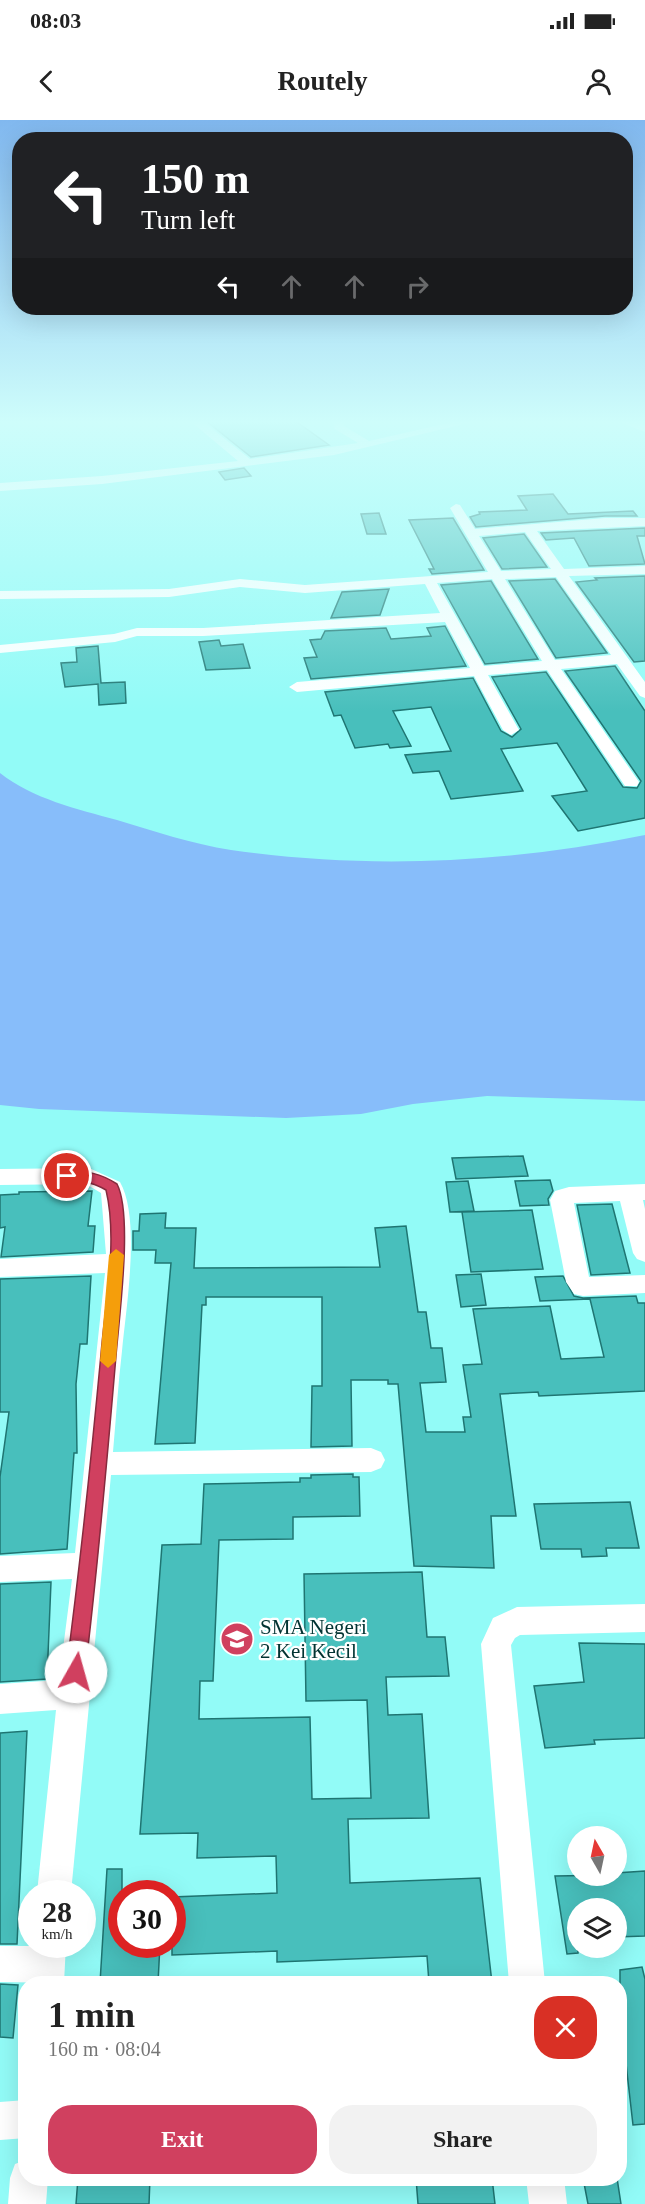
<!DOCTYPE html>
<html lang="en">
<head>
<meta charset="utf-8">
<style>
	:root { --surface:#fff; --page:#f2f2f2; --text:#222; --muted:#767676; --accent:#d0405f }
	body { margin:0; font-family:"Times New Roman",serif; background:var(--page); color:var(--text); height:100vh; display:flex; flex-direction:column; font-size:22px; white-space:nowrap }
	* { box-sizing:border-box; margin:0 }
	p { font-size:20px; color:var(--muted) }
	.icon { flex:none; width:33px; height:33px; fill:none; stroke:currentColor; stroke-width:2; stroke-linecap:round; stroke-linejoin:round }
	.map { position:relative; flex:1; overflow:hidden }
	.sheet { position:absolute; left:18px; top:1856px; width:609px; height:210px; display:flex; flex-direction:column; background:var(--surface); border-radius:24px; box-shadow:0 6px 24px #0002 }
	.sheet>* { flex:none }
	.banner { position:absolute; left:12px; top:12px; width:621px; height:183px; border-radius:24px; box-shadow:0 6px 24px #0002; background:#202124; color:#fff; overflow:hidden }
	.needle { width:39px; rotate:351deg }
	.tools { position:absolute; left:567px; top:1706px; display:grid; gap:12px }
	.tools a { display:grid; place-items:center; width:60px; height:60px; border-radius:50%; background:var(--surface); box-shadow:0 6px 24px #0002; font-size:30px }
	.speed { position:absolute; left:18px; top:1760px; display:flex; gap:12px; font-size:30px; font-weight:700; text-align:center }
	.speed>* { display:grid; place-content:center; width:78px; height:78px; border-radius:50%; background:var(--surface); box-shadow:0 6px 24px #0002; line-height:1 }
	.speed small { font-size:15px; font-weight:400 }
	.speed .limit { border:9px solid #d22; background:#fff; color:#111 }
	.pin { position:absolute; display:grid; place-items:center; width:51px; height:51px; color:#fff; margin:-26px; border:3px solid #fff; border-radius:50%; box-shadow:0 2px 6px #0007 }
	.me { position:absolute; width:66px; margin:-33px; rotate:7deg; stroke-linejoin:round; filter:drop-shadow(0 0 4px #0008) }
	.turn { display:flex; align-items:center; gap:21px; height:126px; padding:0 30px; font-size:27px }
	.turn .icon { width:78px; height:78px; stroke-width:2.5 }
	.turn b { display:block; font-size:42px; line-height:51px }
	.lanes { display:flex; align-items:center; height:57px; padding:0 30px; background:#0003; justify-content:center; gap:30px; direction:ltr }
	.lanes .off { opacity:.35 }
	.round { display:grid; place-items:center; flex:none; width:63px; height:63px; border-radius:24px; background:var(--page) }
	.overview { display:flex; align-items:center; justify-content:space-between; height:102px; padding:0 30px }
	h1 { font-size:36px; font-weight:700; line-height:45px }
	.button { display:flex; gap:12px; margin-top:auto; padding:12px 30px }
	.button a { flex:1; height:69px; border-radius:24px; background:var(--accent); color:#fff; font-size:24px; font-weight:700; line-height:69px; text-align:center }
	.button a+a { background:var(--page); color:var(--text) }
	.status { display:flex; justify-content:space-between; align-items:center; height:42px; padding:0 30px; background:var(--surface); direction:ltr }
	.status svg { height:16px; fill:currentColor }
	header { display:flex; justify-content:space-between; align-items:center; height:78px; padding:0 30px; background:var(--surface); font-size:27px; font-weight:700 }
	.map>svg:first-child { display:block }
</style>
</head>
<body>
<div class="status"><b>08:03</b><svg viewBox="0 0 49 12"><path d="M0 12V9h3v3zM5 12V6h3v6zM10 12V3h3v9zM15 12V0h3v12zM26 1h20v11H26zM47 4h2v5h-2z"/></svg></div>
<header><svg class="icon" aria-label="back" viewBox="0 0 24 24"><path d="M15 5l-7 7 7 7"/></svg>Routely<svg class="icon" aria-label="person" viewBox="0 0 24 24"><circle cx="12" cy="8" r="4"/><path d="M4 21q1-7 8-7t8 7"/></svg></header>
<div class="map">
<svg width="645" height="2084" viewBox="0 0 645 2084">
	<rect width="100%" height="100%" fill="#92fbf7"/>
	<!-- water -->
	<path fill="#87bdfa" d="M0,653C33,679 77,689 117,700C154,711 192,724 231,730C368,750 509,743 645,715V981L487,976L413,984L361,994L286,998L39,989L0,985Z"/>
	<!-- building -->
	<path fill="#48bfbc" stroke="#1f7572" stroke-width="1.5" d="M205,300H294L329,325L251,337Z
		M244,348L251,356L225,360L219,352Z
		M553,374L568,394L633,391L637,396H605L476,407L470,397L480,394L479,392L527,390L518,376Z
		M379,393L386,414H367L361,394Z
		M453,398L484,450L432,454L429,449H434L409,400Z
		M645,408V416H637L645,444L589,446L574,418L546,420L541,413Z
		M524,414L547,447L502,449L483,418Z
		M645,456V541L634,542L576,462L597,460L595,458Z
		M555,459L607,533L556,538L509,461Z
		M491,461L538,539L485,544L441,465Z
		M389,469L380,495L331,498L342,472Z
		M445,506L466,546L311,559L304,538L317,537L310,520L321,519L325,511L386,508L391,519L431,516L427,508Z
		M219,520L221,526L243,524L250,548L206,550L199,522Z
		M98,526L101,563L125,562L126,583L99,585L98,564L65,567L61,543L77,542L76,528Z
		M615,546L645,591V698L578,711L552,676L587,671L557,623L501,629L523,671L451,679L439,651L413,653L405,635L451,631L431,587L393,591L411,626L390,628L388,624L355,628L341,595L334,596L325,572L473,558L501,611L512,617L521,609L492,557L546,552L623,667L637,668L641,661L565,551Z
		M523,1036L528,1056L456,1059L452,1038Z
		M550,1060L553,1071L548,1079L549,1085L520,1086L515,1061Z
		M468,1061L474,1091L450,1092L446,1062Z
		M92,1071L88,1106H95L93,1132L1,1137L5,1107L0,1108V1075L19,1074V1072Z
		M612,1084L630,1153L591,1155L577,1085Z
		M532,1090L543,1149L471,1152L462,1092Z
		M166,1093L165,1108H196L194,1148L380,1147L375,1108L406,1106L418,1192H426L431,1228H442L446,1262L420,1263L426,1312H465L463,1297H471L463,1245L482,1244L473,1189L550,1186L561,1239L604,1237L590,1179L540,1181L535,1157L563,1156L574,1176L583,1178L636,1176L638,1183H645V1271L539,1276L538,1272L500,1274L516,1396H491L494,1448L414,1446L398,1264H388V1260H351L352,1326L311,1327L312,1266H322V1177H206V1185H202L195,1323L155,1324L171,1143H155L156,1130H133V1111H139L140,1094Z
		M481,1154L486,1185L461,1187L456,1155Z
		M91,1156L87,1224H80L76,1264L77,1333H74L67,1429L0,1434V1357L9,1292H0V1159Z
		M353,1354V1357H359L360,1396L293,1397V1419L219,1420L213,1561H200L199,1599L310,1597L312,1679L371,1678L367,1580L306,1581L304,1454L422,1452L427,1517H445L449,1556L386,1557L388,1595L422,1594L429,1698L348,1699L350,1763L480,1758L492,1863H429L427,1836L277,1842V1831L172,1835V1777L277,1773L276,1736L197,1738L198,1713L140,1714L162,1425L201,1424L204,1364L300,1362V1358H311V1355Z
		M630,1382L639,1428H606L607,1436L582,1437L581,1429H541L534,1384Z
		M51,1462L47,1559L0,1562V1464Z
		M579,1523L645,1524V1618L594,1620L595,1624L545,1628L534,1566L584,1562Z
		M27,1611L17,1824H0V1613Z
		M107,1749H122V1824H160L158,1863H100Z
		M645,1751V1816L616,1817V1788H578V1833L567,1834L555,1756L616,1755V1753Z
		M642,1847L645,1859V2004L633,2005L625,1935L620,1936V1850Z
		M0,1864L18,1865L13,1918L0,1917Z
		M78,2058H150L149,2084H76Z
		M416,2058H492L495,2084H418Z
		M583,2058H617L621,2084H588Z"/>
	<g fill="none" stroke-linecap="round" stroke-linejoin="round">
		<!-- street -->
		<path fill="#fff" fill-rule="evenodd" d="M189,300H201L250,339L358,323L335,309L333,300H343L344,306L369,321L461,300H481L334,335L102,364L0,371V363L102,356L238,341Z
			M614,300H630L645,305V312Z
			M456,384L460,385L475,409L605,398H645V406L537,411L564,449L645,446V454L569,456L645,562V578L640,576L617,544L561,549L639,662L637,666H625L547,550L488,555L519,610L511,615L503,610L474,556L297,572L289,567L297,562L470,548L445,502L203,516H137L115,522L0,533V525L114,514L137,508H203L440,493L425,464L305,473L240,467L169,477L0,479V471L169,469L240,459L305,465L488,452L450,388ZM525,412L551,449L501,451L479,416ZM556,457L611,535L555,540L505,459ZM492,459L542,541L484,546L437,463Z
			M89,1048L120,1062C141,1099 126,1188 122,1231C118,1265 116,1298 113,1332L371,1328L381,1332L385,1340L381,1348L371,1352L111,1355L71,1773H37L56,1590L0,1594V1564L59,1560L72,1459L0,1462V1436L75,1433L105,1153L0,1157V1139L106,1134L101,1073L86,1064L0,1065V1049Z
			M645,1064V1080H643L645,1089V1142L637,1139L633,1133L620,1081L574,1083L589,1157L645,1155V1173L583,1176L574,1174L566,1162L550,1080L555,1071L569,1067Z
			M645,1484V1512L520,1515L515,1518L511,1525L545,1863H509L481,1524L493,1498L517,1487Z
			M32,1824H66L64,1863L0,1862V1826H31Z
			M26,1980V2018L0,2020V1982Z
			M26,2040V2058H48L46,2084H8L10,2058L15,2044Z
			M526,2058H564L567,2084H529Z"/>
	</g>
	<!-- sky -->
	<linearGradient id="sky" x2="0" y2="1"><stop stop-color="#81b8ef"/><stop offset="0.51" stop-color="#cefdfb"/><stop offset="1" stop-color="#cefdfb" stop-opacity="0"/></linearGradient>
	<rect width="645" height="592" fill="url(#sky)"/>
	<!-- route -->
	<path fill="#d0405f" stroke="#872a3e" stroke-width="1.5" d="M67,1051C87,1051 100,1053 117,1064C133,1095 119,1198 116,1236C107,1341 98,1447 85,1552L82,1559L76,1561L69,1559L66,1552C80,1447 91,1341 101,1234C105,1184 118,1120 106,1070C86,1058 81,1065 62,1060V1053Z"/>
	<!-- slow -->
	<path fill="#f59e0b" d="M116,1129L124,1135L116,1241L108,1248L100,1241L109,1135Z"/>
	<!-- icons -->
	<defs>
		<g id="school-disc" transform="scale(1.725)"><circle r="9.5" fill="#d0405f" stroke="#fff"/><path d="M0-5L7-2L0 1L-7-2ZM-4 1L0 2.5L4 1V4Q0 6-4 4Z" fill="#fff"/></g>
	</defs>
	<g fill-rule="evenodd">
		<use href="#school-disc" x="237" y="1519"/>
	</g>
	<g text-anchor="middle" stroke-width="4.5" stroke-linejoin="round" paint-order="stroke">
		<!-- near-poi labels -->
		<g font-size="21" fill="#023332" stroke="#fff" text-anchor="start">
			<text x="260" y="1514">SMA Negeri<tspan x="260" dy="24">2 Kei Kecil</tspan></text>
		</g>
	</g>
</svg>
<div class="tools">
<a><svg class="needle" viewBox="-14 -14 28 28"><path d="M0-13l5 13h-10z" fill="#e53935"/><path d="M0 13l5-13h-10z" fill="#767676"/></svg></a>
<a><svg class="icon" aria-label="layers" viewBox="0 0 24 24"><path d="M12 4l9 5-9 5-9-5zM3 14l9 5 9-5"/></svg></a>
</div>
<div class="speed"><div>28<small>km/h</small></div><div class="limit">30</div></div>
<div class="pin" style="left:67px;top:1056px;background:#d93025"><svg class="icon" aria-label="arrive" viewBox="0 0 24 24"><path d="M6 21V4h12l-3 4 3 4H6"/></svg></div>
<svg class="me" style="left:76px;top:1552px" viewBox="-20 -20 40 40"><circle r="19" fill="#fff"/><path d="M0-13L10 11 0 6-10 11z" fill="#d0405f"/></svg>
<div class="banner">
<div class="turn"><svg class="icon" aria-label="left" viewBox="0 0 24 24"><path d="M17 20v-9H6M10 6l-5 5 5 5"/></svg><div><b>150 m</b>Turn left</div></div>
<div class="lanes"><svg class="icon" aria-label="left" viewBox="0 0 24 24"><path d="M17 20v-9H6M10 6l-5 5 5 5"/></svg><svg class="icon off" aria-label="ahead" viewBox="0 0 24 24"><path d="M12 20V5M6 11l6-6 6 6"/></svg><svg class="icon off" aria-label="ahead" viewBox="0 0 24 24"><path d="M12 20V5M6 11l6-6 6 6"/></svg><svg class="icon off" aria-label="right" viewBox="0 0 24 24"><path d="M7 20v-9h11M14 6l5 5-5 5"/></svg></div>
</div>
<section class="sheet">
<div class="overview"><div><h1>1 min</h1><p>160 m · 08:04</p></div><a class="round" style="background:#d93025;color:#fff"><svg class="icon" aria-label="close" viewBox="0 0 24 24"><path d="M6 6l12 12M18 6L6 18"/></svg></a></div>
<div class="button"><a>Exit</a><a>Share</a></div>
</section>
</div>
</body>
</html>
